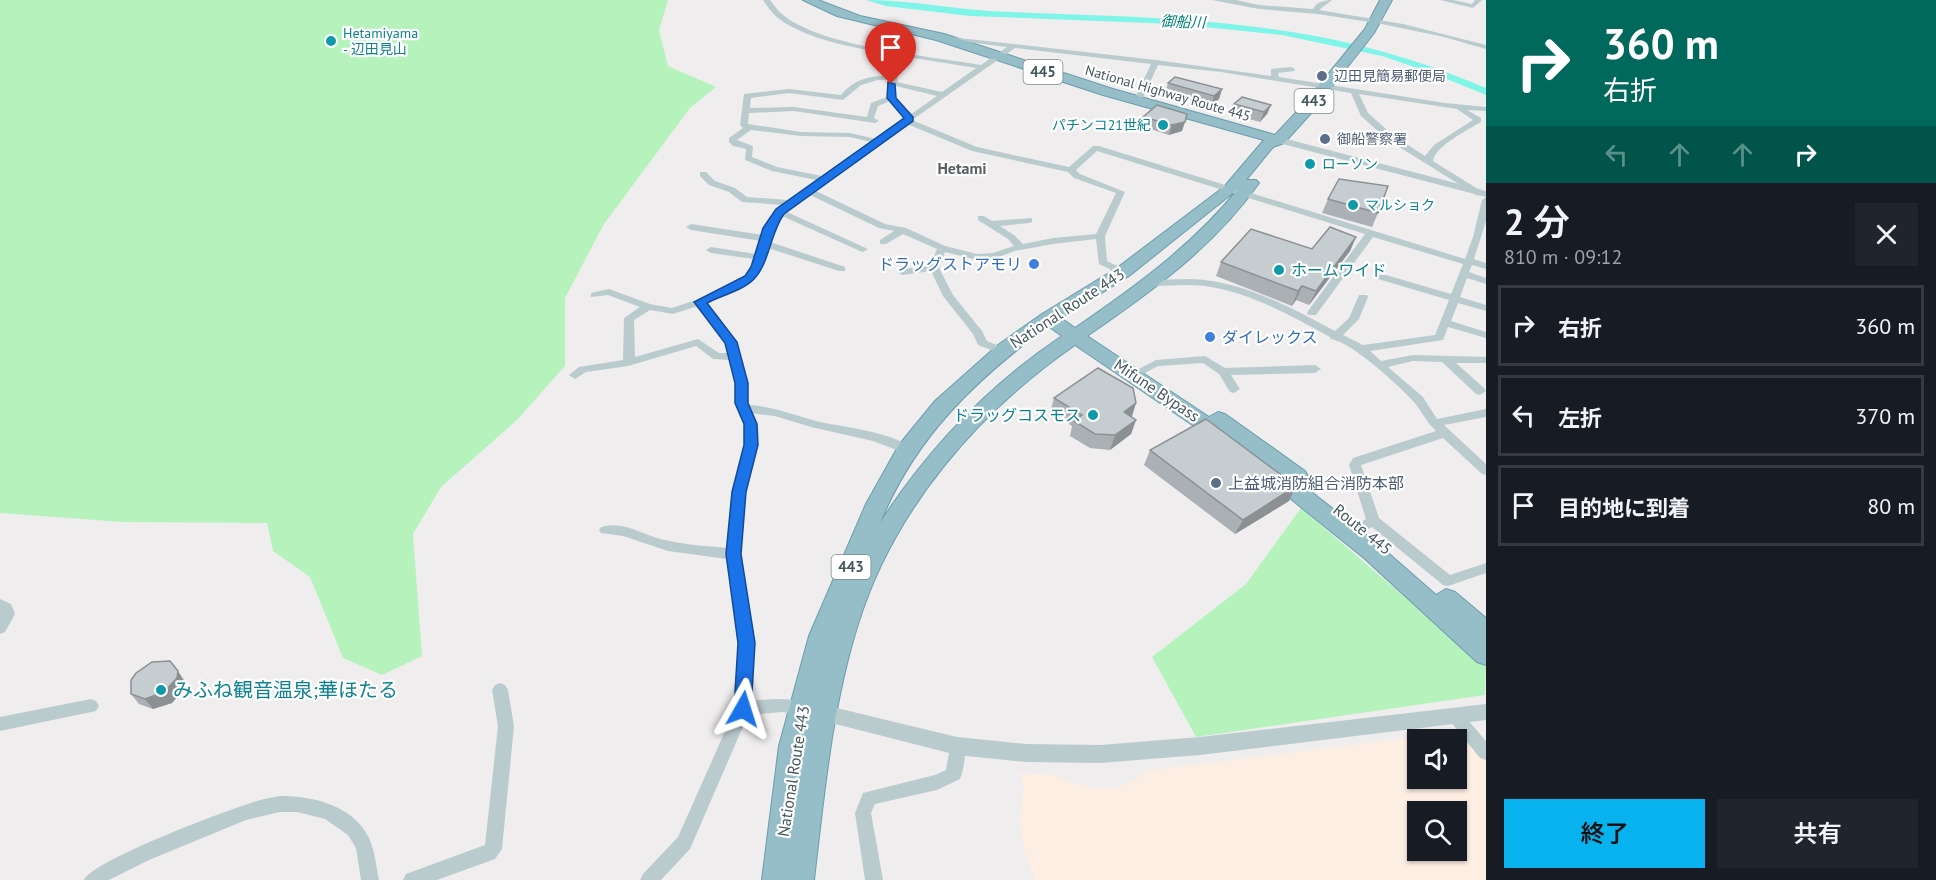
<!DOCTYPE html>
<html lang="ja">
<head>
<meta charset="utf-8">
<style>
	:root { --surface:#171b24; --page:#20242c; --text:#f1f3f6; --muted:#9ea1a6; --line:#363941; --accent:#08b2ef }
	body { margin:0; font-family:"PT Sans","Noto Sans JP",sans-serif; background:var(--page); color:var(--text); height:100vh; display:flex; flex-direction:column; font-size:22px; white-space:nowrap }
	* { box-sizing:border-box; margin:0 }
	p { font-size:20px; color:var(--muted) }
	.icon { flex:none; width:33px; height:33px; fill:none; stroke:currentColor; stroke-width:2; stroke-linecap:round; stroke-linejoin:round }
	.map { position:relative; flex:1; overflow:hidden }
	.panel { display:flex; flex-direction:column; background:var(--surface); width:450px }
	.panel>* { flex:none }
	.top-card { background:#00695c; color:#fff; overflow:hidden }
	.tools { position:absolute; left:1407px; top:729px; display:grid; gap:12px }
	.tools a { display:grid; place-items:center; width:60px; height:60px; border-radius:0px; background:var(--surface); box-shadow:0 2px 4px #0004; font-size:30px }
	.pin { position:absolute; display:grid; place-items:center; width:51px; height:51px; color:#fff; margin:-62px -26px; border-radius:50% 50% 50% 0; rotate:-45deg; box-shadow:0 0 6px #0007 }
	.pin .icon { rotate:45deg }
	.me { position:absolute; width:66px; margin:-33px; rotate:6deg; stroke-linejoin:round; filter:drop-shadow(0 0 4px #0008) }
	.turn { display:flex; align-items:center; gap:21px; height:126px; padding:0 18px; font-size:27px }
	.turn .icon { width:78px; height:78px; stroke-width:2.5 }
	.turn b { display:block; font-size:42px; line-height:51px }
	.lanes { display:flex; align-items:center; height:57px; padding:0 18px; background:#0003; justify-content:center; gap:30px; direction:ltr }
	.lanes .off { opacity:.35 }
	.round { display:grid; place-items:center; flex:none; width:63px; height:63px; border-radius:0px; background:var(--page) }
	.summary { display:flex; align-items:center; justify-content:space-between; height:102px; padding:0 18px }
	h1 { font-size:36px; font-weight:600; line-height:45px }
	.button { display:flex; gap:12px; margin-top:auto; padding:12px 18px }
	.button a { flex:1; height:69px; border-radius:0px; background:var(--accent); color:#111; font-size:24px; font-weight:600; line-height:69px; text-align:center }
	.button a+a { background:var(--page); color:var(--text) }
	ul { padding:0; list-style:none }
	li { display:flex; align-items:center; gap:18px; height:81px; margin:0 12px 9px; padding:0 6px; border:3px solid var(--line); border-radius:0px }
	li div { flex:1 }
	li b { display:block; font-size:22px }
	li em { font-style:normal }
	main { display:flex; flex:1; min-height:0 }
	.map>svg:first-child { display:block }
</style>
</head>
<body>
<main>
<div class="map">
<svg width="1486" height="880" viewBox="0 0 1486 880">
	<rect width="100%" height="100%" fill="#f0edee"/>
	<!-- commercial -->
	<path fill="#fdeee3" fill-rule="evenodd" d="M1462,731L1486,760V880H1035L1024,850L1020,821L1024,786L1020,773L1055,775L1067,781L1094,788H1114L1133,781L1146,771ZM1418,740H1456V778H1418ZM1418,812H1456V850H1418Z"/>
	<!-- green -->
	<path fill="#b6f3bc" d="M0,0H668L659,30L668,66L716,87L690,108L604,224L565,298V366L517,420L441,487L413,534L422,656L382,675L343,658L310,577L273,551L267,523L123,522L0,513Z
		M1301,508L1486,667L1485,695L1196,737L1152,657L1246,584Z"/>
	<g fill="none" stroke-linecap="round" stroke-linejoin="round">
		<!-- river -->
		<path fill="#7ff4e9" fill-rule="evenodd" d="M866,0C914,0 962,11 1011,12C1183,19 1324,18 1486,88V95L1432,73L1382,56L1282,35L1176,24L970,16L886,6Z"/>
		<!-- trunk casing -->
		<g stroke="#6b9ead" stroke-width="2">
			<path id="trunk" d="M803,0H818L860,16L944,34L1113,89L1275,135L1303,105L1365,29L1380,0H1392L1374,33L1313,111L1284,143L1273,147L1246,180H1256L1259,183C1214,247 1151,292 1087,336L1209,417L1218,412L1225,414L1305,471L1308,476L1300,483L1380,546L1436,595L1446,589L1455,592L1486,618V665L1477,662L1364,558L1265,478L1262,473L1269,467L1234,441L1226,445L1219,443L1075,345C977,413 894,509 858,624C832,707 824,794 814,880H762L779,746L809,636L866,504L899,445L935,401L998,345L1042,314L1117,268L1224,187L1264,140L1103,95L936,40L837,16ZM1239,188C1193,245 1135,287 1075,328L1061,318L1129,276ZM1048,326L1062,336C988,386 929,447 880,523C915,437 975,380 1048,326Z"/>
		</g>
		<!-- minor -->
		<path fill="#bacbce" fill-rule="evenodd" d="M763,0H770C773,4 777,10 782,14C820,47 930,56 981,65L1007,47L943,39L940,37L941,36L1156,60L1271,76V69L1291,67L1295,69L1294,71L1278,73L1279,77L1445,103L1486,107V111L1467,110L1481,118V122C1468,130 1435,146 1433,161L1481,191L1482,193L1478,196L1388,140L1361,116L1351,93L1221,72L1158,65L1142,100L1138,102L1134,100L1151,64L1015,48L912,120L977,147L1069,167L1093,146H1099L1465,259L1473,237L1482,200L1486,197V221L1474,259L1486,263V269L1472,265L1469,272L1486,278V284L1467,278L1460,297L1486,305V311L1458,303L1451,321L1486,332V338L1448,327L1443,340L1370,351L1381,361L1413,355L1486,357V363H1456L1484,388L1486,391L1480,395L1476,394L1442,362L1413,361L1388,367L1423,397L1437,419L1486,409V417L1444,425L1486,464V475L1482,474L1443,438L1361,465L1379,518L1450,575L1486,563V573L1448,586L1443,585L1372,527L1362,532L1357,530L1355,527L1357,524L1366,519L1349,465L1353,458L1436,431C1426,422 1422,411 1413,401C1397,384 1353,343 1331,339L1330,337C1291,316 1250,292 1205,286C1188,284 1170,286 1153,286L1148,283L1153,280C1170,280 1188,278 1205,280C1252,286 1294,309 1335,331L1349,318L1359,295H1367L1368,297L1359,319L1343,335L1363,345L1435,335L1449,300L1378,279V275H1386L1451,294L1463,264L1373,237L1316,315H1308L1307,313L1308,311L1365,234L1097,151L1076,170L1080,174L1125,192L1105,236L1107,261L1126,270V274H1120L1099,264L1096,239L1053,244L1014,251L994,259L977,260L945,252L939,268L953,295L982,331L987,341L1006,349L1007,351L1006,353L1002,354L978,345L973,334L943,296L931,271L902,275L897,272L902,269L930,266L937,249L903,234L886,244H880V240L894,231L879,228L808,194L787,212L868,249L863,252L860,251L782,216L777,221L770,242L845,267V271H839L768,248L761,267L753,280L706,303L736,342L748,383L747,403L748,405C773,406 796,416 820,422C843,427 899,433 913,450L907,454L873,441L811,427L775,416L751,413L756,424L757,445L745,492L740,554L754,662L751,701C770,699 789,697 807,703L810,708L807,713L802,715L782,712L748,715L690,849L661,880H640L643,874L678,837L735,709L740,662L727,559L668,551L623,536L601,533L599,530L601,527C624,520 644,536 665,540C686,545 706,546 727,548L733,492L745,445L744,424L735,403L736,383L730,360L713,359L696,346L628,366L586,372L575,379L569,375L579,367L623,360L624,318L640,307L608,295L591,297V293L609,289L650,304L672,308L696,300L745,276L754,259L711,253L706,250L711,247L756,254L761,241L691,230L686,227L691,224L763,235L768,220L783,205L742,202L729,192L709,185L700,176V172H706L715,181L735,188L747,197L788,200L816,180L772,171L745,160L746,149L733,146L729,142V138L743,128L740,125L744,94L789,89L841,95C854,79 871,75 892,76L894,55C858,48 808,41 778,18C772,13 767,6 763,0ZM901,56L976,68L942,92L897,82ZM878,80H890L887,83L889,85L887,97L871,103L867,117L794,107L750,108L751,98L789,93L843,100L861,85ZM896,86L937,96L910,115L895,98ZM1359,94L1457,109L1473,120L1434,145L1425,156L1394,136L1368,113ZM890,101L904,119L876,139L850,133L801,132L748,124L749,113L794,111L875,123L879,121L874,118L878,106ZM907,124L972,151L1068,172L1074,178L1116,193L1096,234L1053,238L1023,244L1014,235L1000,226L1029,223L1032,222V218L992,221L984,216H978V220L1008,239L1014,246L993,253L977,254L945,246L906,228L885,224L814,190ZM751,130L801,136L850,137L871,142L822,176L777,167L752,157L753,146L737,140ZM698,306L726,342L728,353H719L698,339L635,357L634,320L650,310L673,314Z
			M1212,0H1236L1259,5L1313,9C1316,2 1325,0 1332,0L1319,10L1403,24L1486,45V49L1444,37L1382,24L1318,14L1259,9Z
			M1440,0H1453L1472,4L1475,0H1482L1473,8Z
			M1205,356L1225,368L1315,365L1321,369L1315,373L1231,375L1240,389L1234,393L1230,392L1219,374L1203,363L1158,366L1143,374L1137,370L1156,360Z
			M0,599L11,604L15,614L5,632L0,634Z
			M500,683L505,685L508,690L514,726L502,849L495,859L437,880H403L406,874L485,845L498,726L492,690L495,685Z
			M91,699L96,701L99,706L96,711L0,731V717Z
			M1455,709L1460,711L1486,741V760L1480,758L1450,721L1447,716L1450,711Z
			M957,739L963,741C967,751 964,769 960,779L937,790L875,804L871,813L883,880H865L855,813L863,793L935,775L946,770L951,741Z
			M280,796C313,796 353,805 369,838C375,851 376,866 379,880H361L356,848L348,835L325,819L297,812H280L246,820L149,860L109,880H84C92,861 222,812 248,804C258,800 269,798 280,796Z"/>
		<!-- tertiary -->
		<path fill="#bacbce" fill-rule="evenodd" d="M1279,137L1486,191V197L1275,142L1274,140Z
			M816,703L957,737L1026,744L1100,745L1200,737L1486,704V720L1200,755L1100,763L1026,762L957,755L816,719L809,717L806,711L809,705Z"/>
		<!-- trunk -->
		<use href="#trunk" fill="#95bec8" fill-rule="evenodd"/>
	</g>
	<!-- wall -->
	<path fill="#aab0b4" d="M1168,83L1222,89L1219,99L1211,106L1165,93Z
		M1234,104L1271,105L1267,114L1260,122L1231,114Z
		M1157,105L1182,131L1169,135L1141,126L1143,117Z
		M1328,199L1378,213L1372,227L1322,213Z
		M1356,237L1350,251L1309,305L1296,300L1292,306L1216,276L1221,262L1312,249Z
		M1054,398L1136,403L1132,417L1136,420L1131,434L1110,450L1090,448L1070,436L1072,426L1050,412Z
		M1150,450L1289,501L1235,534L1144,465Z
		M185,682L184,689L172,703L153,709L139,704L131,694Z"/>
	<!-- shaded-wall -->
	<path fill="#8b9092" d="M1222,89L1219,99L1211,106L1214,96Z
		M1271,105L1267,114L1260,122L1264,112Z
		M1185,122L1182,131L1169,135L1172,125Z
		M1356,237L1350,251L1309,305L1316,291Z
		M1302,286L1296,300L1292,306L1298,291Z
		M1136,403L1131,418L1124,412Z
		M1136,420L1131,434L1110,450L1115,435Z
		M1296,486L1289,501L1235,534L1243,520Z
		M178,671L185,682L184,689L172,703L153,709L145,699Z"/>
	<!-- building -->
	<path fill="#c6cdd1" stroke="#8b9092" stroke-width="1.5" d="M1175,77L1222,89L1214,96L1168,83Z
		M1242,97L1271,105L1264,112L1234,104Z
		M1157,105L1187,114L1185,122L1172,125L1143,117Z
		M1339,179L1388,186L1378,213L1328,199Z
		M1330,227L1356,237L1316,291L1302,286L1298,291L1221,262L1251,229L1312,249Z
		M1098,368L1133,388L1136,403L1124,412L1136,420L1115,435L1095,434L1074,421L1082,415L1054,398Z
		M1206,419L1296,486L1243,520L1150,450Z
		M170,661L178,671L177,678L164,692L145,699L131,694V680L136,673L152,662Z"/>
	<!-- route -->
	<path fill="#1a73e8" stroke="#114b97" stroke-width="1.5" d="M888,82L895,84L896,98L913,117V121L784,214C770,233 770,262 754,279C744,290 720,296 707,303L737,342L748,383V403L757,424L758,445L746,492L741,554L755,643L751,709L749,715L743,717L736,715L734,709L738,643L726,554L732,492L744,445V424L735,403V383L725,343L694,302L745,276L751,267L763,228L776,209L904,118L887,98Z"/>
	<!-- markers -->
	<g fill="#0f9aa8" stroke="#fff" stroke-width="2">
		<circle cx="331" cy="41" r="6"/>
		<circle cx="1163" cy="125" r="6"/>
		<circle cx="1310" cy="164" r="6"/>
		<circle cx="1353" cy="205" r="6"/>
		<circle cx="1279" cy="270" r="6"/>
		<circle cx="1093" cy="415" r="6"/>
		<circle cx="161" cy="690" r="6"/>
	</g>
	<g fill="#5c6f8a" stroke="#fff" stroke-width="2">
		<circle cx="1322" cy="76" r="6"/>
		<circle cx="1325" cy="139" r="6"/>
		<circle cx="1216" cy="483" r="6"/>
	</g>
	<g fill="#3f7fe0" stroke="#fff" stroke-width="2">
		<circle cx="1034" cy="264" r="6"/>
		<circle cx="1210" cy="337" r="6"/>
	</g>
	<g text-anchor="middle" stroke-width="4.5" stroke-linejoin="round" paint-order="stroke">
		<!-- far-culture labels -->
		<g font-size="14" fill="#0d838f" stroke="#fff" text-anchor="start">
			<text x="343" y="38">Hetamiyama<tspan x="343" dy="16">- 辺田見山</tspan></text>
			<text x="1151" y="130" text-anchor="end">パチンコ21世紀</text>
			<text x="1322" y="169">ローソン</text>
			<text x="1365" y="210">マルショク</text>
		</g>
		<!-- far-service labels -->
		<g font-size="14" fill="#4e5e75" stroke="#fff" text-anchor="start">
			<text x="1334" y="81">辺田見簡易郵便局</text>
			<text x="1337" y="144">御船警察署</text>
		</g>
		<!-- far-street labels -->
		<g font-size="14" fill="#44585c" stroke="#fff">
			<text transform="translate(1168 93) rotate(16)" y="5">National Highway Route 445</text>
		</g>
		<!-- far-water labels -->
		<g font-size="15" font-style="italic" fill="#058277" stroke="#fff">
			<text transform="translate(1183 22) rotate(2)" y="5">御船川</text>
		</g>
		<!-- shield labels -->
		<g fill="#fff" stroke="#7c8a8d" stroke-width="1.5">
			<rect x="1023.5" y="60" width="39" height="24" rx="4.5"/>
			<rect x="1294.5" y="89" width="39" height="24" rx="4.5"/>
			<rect x="831.5" y="555" width="39" height="24" rx="4.5"/>
		</g>
		<g font-size="15" font-weight="bold" fill="#44585c">
			<text x="1043" y="77">445</text>
			<text x="1314" y="106">443</text>
			<text x="851" y="572">443</text>
		</g>
		<!-- far-quarter labels -->
		<g font-size="16" font-weight="bold" fill="#596063" stroke="#fff">
			<text x="962" y="174">Hetami</text>
		</g>
		<!-- shop labels -->
		<g font-size="16" fill="#366cbe" stroke="#fff" text-anchor="end">
			<text x="1022" y="270">ドラッグストアモリ</text>
			<text x="1222" y="343" text-anchor="start">ダイレックス</text>
		</g>
		<!-- culture labels -->
		<g font-size="16" fill="#0d838f" stroke="#fff" text-anchor="start">
			<text x="1291" y="276">ホームワイド</text>
			<text x="1081" y="421" text-anchor="end">ドラッグコスモス</text>
		</g>
		<!-- street labels -->
		<g font-size="16" fill="#44585c" stroke="#fff">
			<text transform="translate(1067 308) rotate(-33)" y="6">National Route 443</text>
			<text transform="translate(1157 390) rotate(34)" y="6">Mifune Bypass</text>
			<text transform="translate(1363 529) rotate(39)" y="6">Route 445</text>
			<text transform="translate(793 771) rotate(-81)" y="6">National Route 443</text>
		</g>
		<!-- service labels -->
		<g font-size="16" fill="#4e5e75" stroke="#fff" text-anchor="start">
			<text x="1228" y="489">上益城消防組合消防本部</text>
		</g>
		<!-- near-culture labels -->
		<g font-size="20" fill="#0d838f" stroke="#fff" text-anchor="start">
			<text x="173" y="697">みふね観音温泉;華ほたる</text>
		</g>
	</g>
</svg>
<div class="tools">
<a><svg class="icon" aria-label="sound" viewBox="0 0 24 24"><path d="M4 9h4l5-4v14l-5-4H4zM17 9q2 3 0 6"/></svg></a>
<a><svg class="icon" aria-label="search" viewBox="0 0 24 24"><circle cx="10" cy="10" r="6"/><path d="M15 15l6 6"/></svg></a>
</div>
<div class="pin" style="left:891px;top:84px;background:#d93025"><svg class="icon" aria-label="arrive" viewBox="0 0 24 24"><path d="M6 21V4h12l-3 4 3 4H6"/></svg></div>
<svg class="me" style="left:743px;top:709px" viewBox="-20 -20 40 40"><path d="M0-17L14 15 0 8-14 15z" fill="#1a73e8" stroke="#fff" stroke-width="4"/></svg>
</div>
<section class="panel">
<div class="top-card">
<div class="turn"><svg class="icon" aria-label="right" viewBox="0 0 24 24"><path d="M7 20v-9h11M14 6l5 5-5 5"/></svg><div><b>360 m</b>右折</div></div>
<div class="lanes"><svg class="icon off" aria-label="left" viewBox="0 0 24 24"><path d="M17 20v-9H6M10 6l-5 5 5 5"/></svg><svg class="icon off" aria-label="ahead" viewBox="0 0 24 24"><path d="M12 20V5M6 11l6-6 6 6"/></svg><svg class="icon off" aria-label="ahead" viewBox="0 0 24 24"><path d="M12 20V5M6 11l6-6 6 6"/></svg><svg class="icon" aria-label="right" viewBox="0 0 24 24"><path d="M7 20v-9h11M14 6l5 5-5 5"/></svg></div>
</div>
<div class="summary"><div><h1>2 分</h1><p>810 m · 09:12</p></div><a class="round"><svg class="icon" aria-label="close" viewBox="0 0 24 24"><path d="M6 6l12 12M18 6L6 18"/></svg></a></div>
<ul>
<li><svg class="icon" aria-label="right" viewBox="0 0 24 24"><path d="M7 20v-9h11M14 6l5 5-5 5"/></svg><div><b>右折</b></div><em>360 m</em></li>
<li><svg class="icon" aria-label="left" viewBox="0 0 24 24"><path d="M17 20v-9H6M10 6l-5 5 5 5"/></svg><div><b>左折</b></div><em>370 m</em></li>
<li><svg class="icon" aria-label="arrive" viewBox="0 0 24 24"><path d="M6 21V4h12l-3 4 3 4H6"/></svg><div><b>目的地に到着</b></div><em>80 m</em></li>
</ul>
<div class="button"><a>終了</a><a>共有</a></div>
</section>
</main>
</body>
</html>
